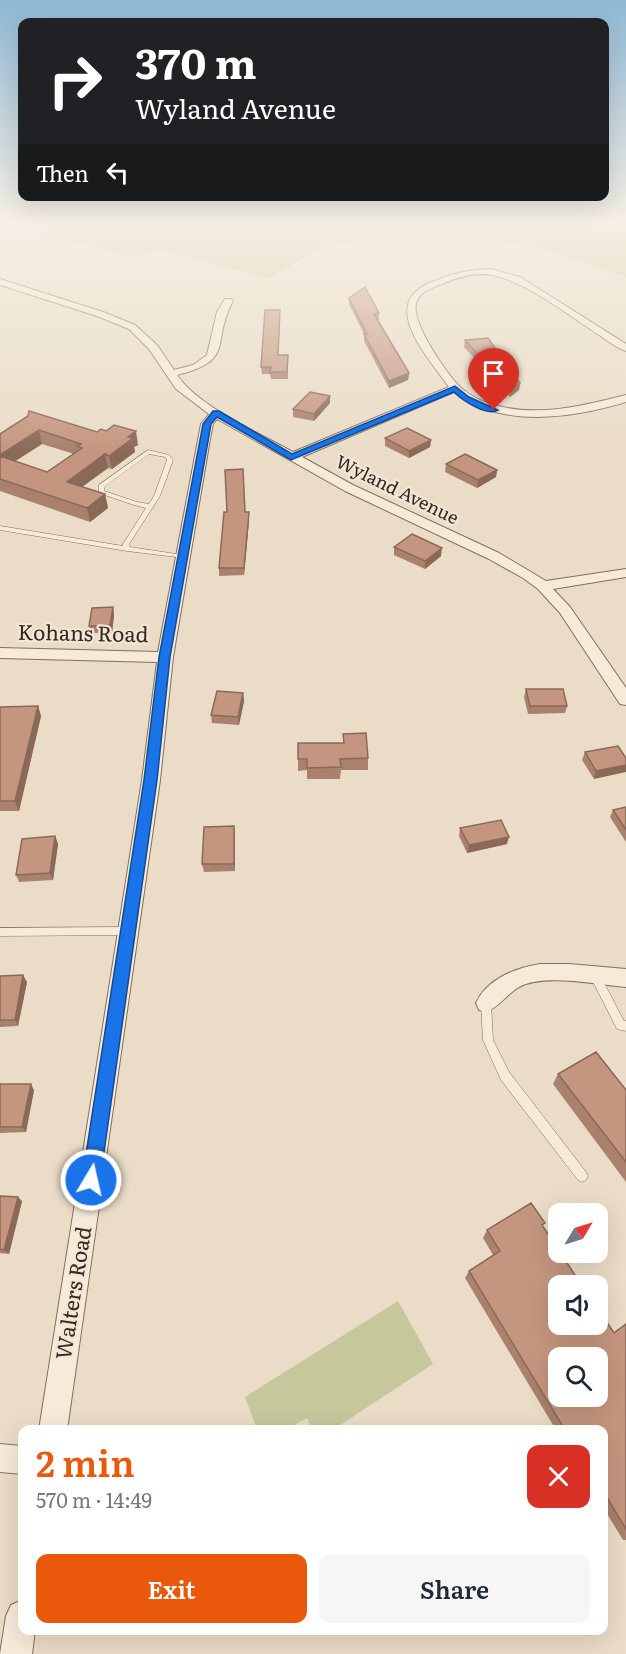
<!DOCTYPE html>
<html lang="en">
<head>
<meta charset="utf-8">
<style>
	:root { --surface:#fff; --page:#f6f6f7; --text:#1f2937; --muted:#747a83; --accent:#ea580c }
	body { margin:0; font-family:Literata,serif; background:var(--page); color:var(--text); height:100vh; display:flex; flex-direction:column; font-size:22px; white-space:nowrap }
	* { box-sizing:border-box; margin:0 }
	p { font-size:20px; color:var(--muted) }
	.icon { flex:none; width:33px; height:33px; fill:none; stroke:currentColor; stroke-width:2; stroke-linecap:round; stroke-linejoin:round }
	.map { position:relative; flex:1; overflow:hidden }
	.details { position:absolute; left:18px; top:1425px; width:590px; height:210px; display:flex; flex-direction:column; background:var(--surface); border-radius:12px; box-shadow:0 6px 24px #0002 }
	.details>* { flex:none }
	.hud { position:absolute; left:18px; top:18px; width:591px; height:183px; border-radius:12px; box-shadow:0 6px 24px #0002; background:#202124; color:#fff; overflow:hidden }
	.needle { width:39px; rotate:52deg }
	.buttons { position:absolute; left:548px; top:1203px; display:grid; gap:12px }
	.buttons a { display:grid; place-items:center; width:60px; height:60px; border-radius:12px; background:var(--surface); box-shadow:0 6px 24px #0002; font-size:30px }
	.pin { position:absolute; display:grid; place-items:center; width:51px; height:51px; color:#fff; margin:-62px -26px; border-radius:50% 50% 50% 0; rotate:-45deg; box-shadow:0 0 6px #0007 }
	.pin .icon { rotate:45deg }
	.me { position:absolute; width:66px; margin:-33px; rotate:9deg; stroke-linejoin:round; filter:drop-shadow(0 0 4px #0008) }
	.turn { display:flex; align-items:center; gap:21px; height:126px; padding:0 18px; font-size:27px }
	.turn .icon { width:78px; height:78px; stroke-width:2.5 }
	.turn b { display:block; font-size:42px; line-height:51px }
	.then { display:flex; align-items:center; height:57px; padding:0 18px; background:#0003; gap:12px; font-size:22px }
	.round { display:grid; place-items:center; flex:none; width:63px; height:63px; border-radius:12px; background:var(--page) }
	.overview { display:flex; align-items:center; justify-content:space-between; height:102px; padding:0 18px }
	h1 { font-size:36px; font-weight:600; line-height:45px; color:var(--accent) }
	.action { display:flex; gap:12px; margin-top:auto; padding:12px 18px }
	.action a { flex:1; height:69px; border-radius:12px; background:var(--accent); color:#fff; font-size:24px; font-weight:600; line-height:69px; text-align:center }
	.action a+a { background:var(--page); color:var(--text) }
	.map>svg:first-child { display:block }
</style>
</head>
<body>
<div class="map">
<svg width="626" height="1654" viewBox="0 0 626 1654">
	<rect width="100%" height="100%" fill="#eadcc6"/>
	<!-- green -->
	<path fill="#c6c79b" d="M61,222H626V277L539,247L474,238L383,240L325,245L270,278L158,249L137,258L36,233Z
		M398,1301L433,1364L334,1429H312L307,1418L287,1429H257L245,1397Z"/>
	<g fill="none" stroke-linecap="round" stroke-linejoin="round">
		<!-- service casing -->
		<g stroke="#846e5d" stroke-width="1">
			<path id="service" d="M148,450L169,455L173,460L160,496L129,544L130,547L183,555L185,556V558L127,551L0,530V526L123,546V544L146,508L134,505L99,493V485ZM149,454L165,457L167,460L154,496L149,504L137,502L104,491L105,486Z
				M129,927L132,928L134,931L132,934L129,935L0,936V928Z
				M595,971L599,973L624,1021H626V1031L617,1029L590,976L591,973Z
				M486,998L490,1000L491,1003L493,1040L509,1072L586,1172L588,1176L586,1180L582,1182L578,1180L501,1080L483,1040L481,1003L482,1000Z"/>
		</g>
		<!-- minor casing -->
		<g stroke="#846e5d" stroke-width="2">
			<path id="minor" d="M491,269L520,277L626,344V351C616,348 607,340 599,335C570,316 525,281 492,275C475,272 459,277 444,283C433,288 419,291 416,304C411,323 447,374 460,387C469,395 480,401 491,404C535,418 583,406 626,395V402C573,418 501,429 454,392L302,457L353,485L499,553L546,581L626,569V577L553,589L570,607L626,688V705L620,704L560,613L538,589L523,578L489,559L345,491L217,419L213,424L210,439L173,657L160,780L67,1430H39L142,780L157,662L0,658V648L158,652L201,424L209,414L176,389L149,349L129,329L97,316L0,285V279L103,312L135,325L157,345L174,370L193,365L207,355L217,312L225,299H231L233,301C210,343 237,360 177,375C199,407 259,433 293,452L449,387C428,357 377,303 432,282C454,273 467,270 491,269Z
				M540,964H569L626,969V987C597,985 545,973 519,987C507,994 499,1007 486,1012L479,1010L476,1003C487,979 515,968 540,964Z
				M0,1444L22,1446V1474L0,1472Z
				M22,1600V1630H35L32,1654H0L6,1616L11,1605Z"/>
		</g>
		<!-- service -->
		<use href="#service" fill="#f6ead9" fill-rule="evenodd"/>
		<!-- minor -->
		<use href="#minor" fill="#f6ead9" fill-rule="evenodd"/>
	</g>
	<!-- wall -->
	<path fill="#a9816d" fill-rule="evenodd" d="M349,298L379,313V320H378L409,373L408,380L389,388L364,341V334L349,304Z
		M465,340L520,383L519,390L510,397L464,347Z
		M279,355L288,362V379H271L270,374H262L261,367Z
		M330,403L314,421L293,417V409Z
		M28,416L138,445L134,447L135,452L112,469L108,468L82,487L105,494L108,508L90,522L0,491V434ZM42,444L74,454L47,472L15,461Z
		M385,438L431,440L430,447L409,458L385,446Z
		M446,464L497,470L496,477L477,488L445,472Z
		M245,512L249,520L244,575L219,576V568Z
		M394,547L441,556L425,569L394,555Z
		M113,607L114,615L112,633H91L89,626Z
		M526,689L567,706L565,713L528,714L524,697Z
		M243,693L244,701L239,725L212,723L211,715Z
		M38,706L41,716L19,811H0V707Z
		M343,734L368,758V770H341L340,779H307V770L298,771V743H343Z
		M618,746L594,779L582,760L585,752Z
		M626,807V842L610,817L613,810Z
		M234,826L235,871L204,872L202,864Z
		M460,828L507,844L467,853L459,836Z
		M55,836L58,844L53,880L19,882L16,875Z
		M0,976L27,982L18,1026L0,1027Z
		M558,1074L626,1090V1182L553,1084Z
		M0,1084L34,1090L26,1132L0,1133Z
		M0,1196L22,1201L9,1254L0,1253Z
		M543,1227L614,1332L626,1324V1540H623L603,1507V1430H556L465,1278L469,1271L493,1255L483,1238L487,1230Z"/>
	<!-- shaded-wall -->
	<path fill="#8a6959" d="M409,373L408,380L389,388V381Z
		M520,383L519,390L510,397L511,390Z
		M330,396V403L314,421V414Z
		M39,430L42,444L3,469L0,455Z
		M136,431L138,445L134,447L135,452L112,469L109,456L128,437Z
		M431,440L430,447L409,458V451Z
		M105,454L108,468L71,495L67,482Z
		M497,470L496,477L477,488L478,480Z
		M105,494L108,508L90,522L87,508Z
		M249,512V520L244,575V568Z
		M442,548L441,556L425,569V561Z
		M113,607L114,615L112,633L110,625Z
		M243,693L244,701L239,725L238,717Z
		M38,706L41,716L19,811L15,801Z
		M626,765V772L594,779L596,771Z
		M234,826L235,833V871L234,864Z
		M55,836L58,844L53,880L50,873Z
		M509,837L507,844L467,853L469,845Z
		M23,975L27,982L18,1026L15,1020Z
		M31,1084L34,1090L26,1132L22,1127Z
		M18,1197L22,1201L9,1254L4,1250Z"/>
	<!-- building -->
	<path fill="#c5967f" stroke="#8a6959" stroke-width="1.5" fill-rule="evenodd" d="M365,287L379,313L374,314L409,373L389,381L364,334H367L349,298Z
		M265,310H280L278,355H288L287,372H270L271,367H261Z
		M488,338L520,383L511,390L465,340Z
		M310,392L330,396L314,414L293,409Z
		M29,411L97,432L101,429L106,431L114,425L136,431L128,437L133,438L109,456L105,454L67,482L105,494L87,508L0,479V456L47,472L82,448L77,446L81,444L39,430L0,455V434L28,416Z
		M407,428L431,440L409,451L385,438Z
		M465,454L497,470L478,480L446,464Z
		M243,469L245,512H249L244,568H219L224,512H227L225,470Z
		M412,534L442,548L425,561L394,547Z
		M113,607L110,625L89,626L92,608Z
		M526,689H563L567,706H530Z
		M217,691L243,693L238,717L211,715Z
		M38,706L15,801H0V707Z
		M366,733L368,758L340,759L341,767L307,768V759H298V743H344L343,734Z
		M618,746L626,758V765L596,771L585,752Z
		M626,807V830L613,810Z
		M501,820L509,837L469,845L460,828Z
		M234,826V864H202L204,827Z
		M55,836L50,873L16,875L22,839Z
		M23,975L15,1020H0V976Z
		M596,1052L626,1090V1162L558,1074Z
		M0,1084H31L22,1127H0Z
		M0,1196L18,1197L4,1250L0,1249Z
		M531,1203L545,1223L542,1225L558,1249V1252H560L582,1286H558V1324H597V1307L614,1333L626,1324V1529L603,1491V1430H565L469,1271L500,1251L487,1230ZM558,1358H597V1396H558Z"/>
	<!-- sky -->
	<linearGradient id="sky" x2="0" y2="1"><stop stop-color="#8eb8d4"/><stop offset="0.49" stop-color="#f6efe5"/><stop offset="1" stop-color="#f6efe5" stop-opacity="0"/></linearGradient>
	<rect width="626" height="453" fill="url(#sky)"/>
	<!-- route -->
	<path fill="#1a73e8" stroke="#114b97" stroke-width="1.5" d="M455,386L469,397L498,410C487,417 462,400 454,392L291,460L217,417L211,424L170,657L157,780L100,1180L98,1186L91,1189L85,1186L82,1180L144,780L159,657L203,424L213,411H219L292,454Z"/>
	<g text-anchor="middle" stroke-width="4.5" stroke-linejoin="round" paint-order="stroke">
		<!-- far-street labels -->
		<g font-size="18" fill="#352820" stroke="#f2e7d5">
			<text transform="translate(397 490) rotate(26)" y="6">Wyland Avenue</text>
		</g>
		<!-- street labels -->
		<g font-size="21" fill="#352820" stroke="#f2e7d5">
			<text transform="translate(83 634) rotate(1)" y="7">Kohans Road</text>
			<text transform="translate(74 1293) rotate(-81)" y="7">Walters Road</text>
		</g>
	</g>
</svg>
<div class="buttons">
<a><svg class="needle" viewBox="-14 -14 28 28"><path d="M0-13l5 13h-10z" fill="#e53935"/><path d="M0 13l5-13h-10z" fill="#747a83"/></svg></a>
<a><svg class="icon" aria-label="sound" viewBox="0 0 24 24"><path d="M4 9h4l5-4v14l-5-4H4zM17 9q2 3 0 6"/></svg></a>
<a><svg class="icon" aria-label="search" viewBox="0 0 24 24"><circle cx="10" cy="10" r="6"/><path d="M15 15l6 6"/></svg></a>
</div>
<div class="pin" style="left:494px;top:410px;background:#d93025"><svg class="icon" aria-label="arrive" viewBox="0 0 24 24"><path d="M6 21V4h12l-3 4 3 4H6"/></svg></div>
<svg class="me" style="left:91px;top:1180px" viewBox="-20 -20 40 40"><circle r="17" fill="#1a73e8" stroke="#fff" stroke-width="3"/><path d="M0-11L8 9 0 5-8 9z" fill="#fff"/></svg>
<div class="hud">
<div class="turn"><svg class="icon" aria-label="right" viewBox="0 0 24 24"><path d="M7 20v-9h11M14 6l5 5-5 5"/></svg><div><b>370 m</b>Wyland Avenue</div></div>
<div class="then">Then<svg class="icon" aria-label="left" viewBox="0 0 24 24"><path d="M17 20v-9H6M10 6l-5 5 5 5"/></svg></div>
</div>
<section class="details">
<div class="overview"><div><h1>2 min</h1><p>570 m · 14:49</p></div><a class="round" style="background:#d93025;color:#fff"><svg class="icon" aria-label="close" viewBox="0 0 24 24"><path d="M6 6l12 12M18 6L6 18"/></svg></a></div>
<div class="action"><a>Exit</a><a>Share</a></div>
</section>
</div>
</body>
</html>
